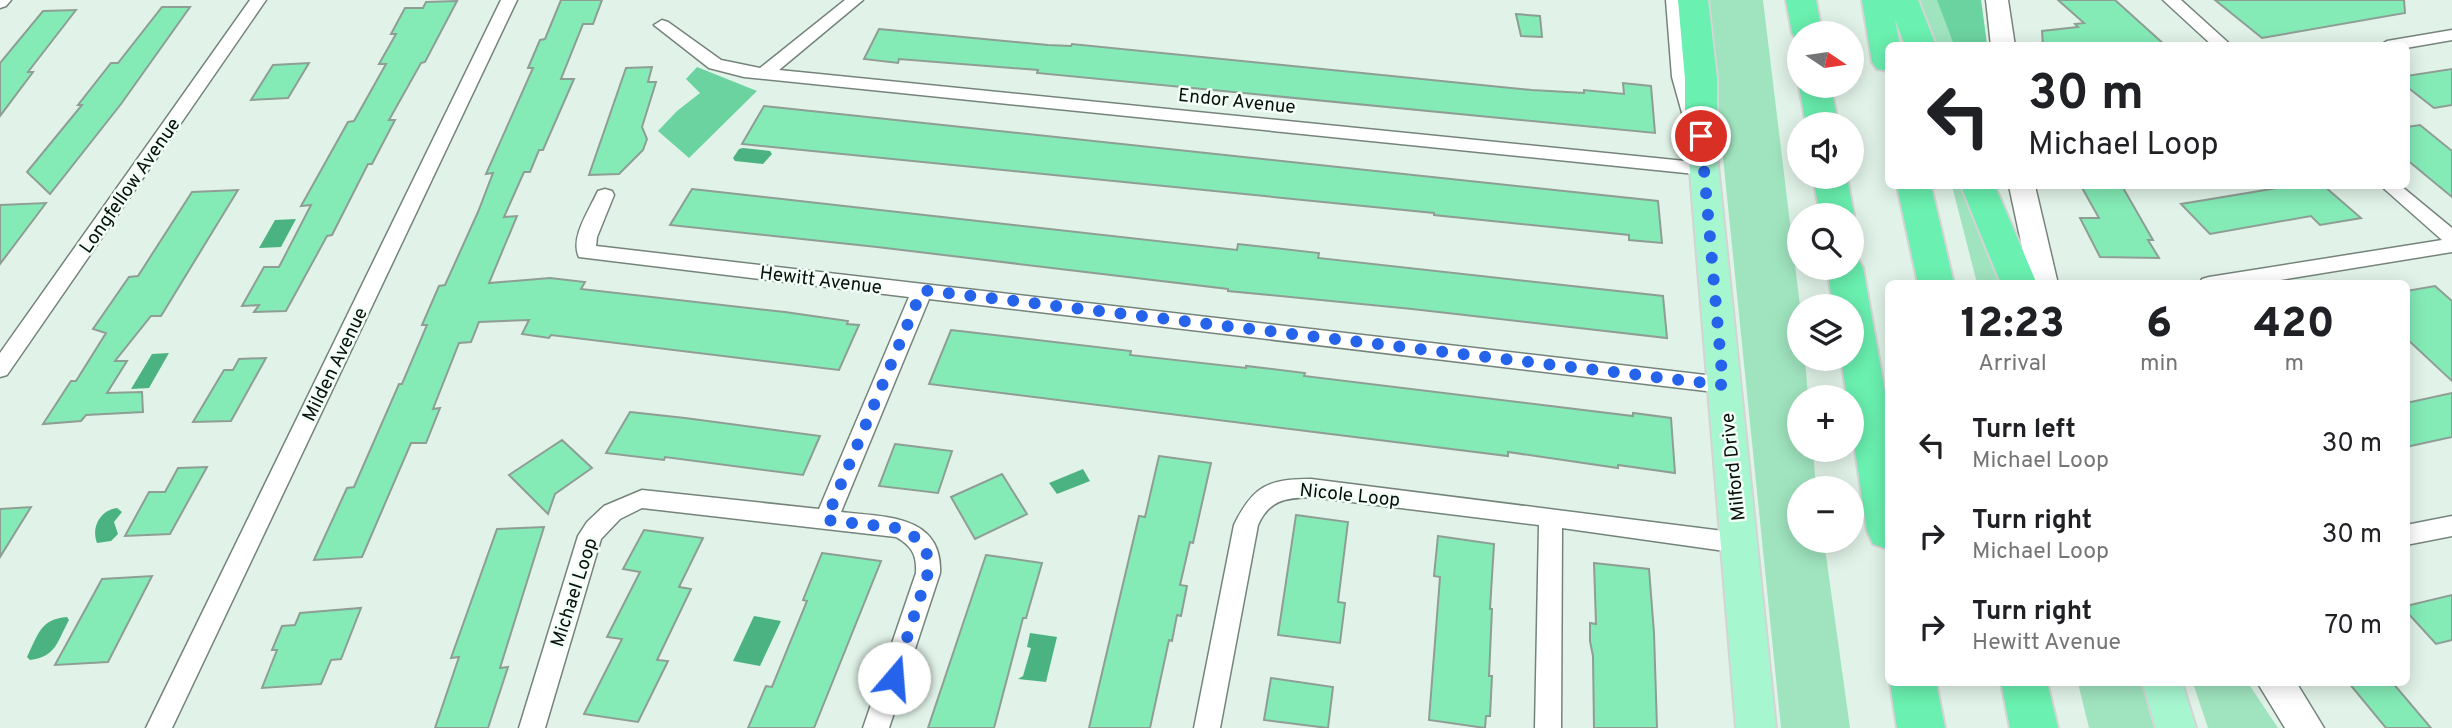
<!DOCTYPE html>
<html lang="en">
<head>
<meta charset="utf-8">
<style>
	:root { --surface:#fff; --page:#f6f6f6; --text:#202124; --muted:#757577 }
	body { margin:0; font-family:Overpass,sans-serif; background:var(--page); color:var(--text); height:100vh; display:flex; flex-direction:column; font-size:26px; white-space:nowrap }
	* { box-sizing:border-box; margin:0 }
	p { font-size:23px; color:var(--muted) }
	.icon { flex:none; width:38px; height:38px; fill:none; stroke:currentColor; stroke-width:2; stroke-linecap:round; stroke-linejoin:round }
	.map { position:relative; flex:1; overflow:hidden }
	.drawer { position:absolute; left:1885px; top:280px; width:525px; height:406px; display:flex; flex-direction:column; background:var(--surface); border-radius:10px; box-shadow:0 4px 18px #0003 }
	.drawer>* { flex:none }
	.top-card { position:absolute; left:1885px; top:42px; width:525px; height:147px; border-radius:10px; box-shadow:0 4px 18px #0003; background:#fff; color:var(--text); overflow:hidden }
	.needle { width:46px; rotate:103deg }
	.tools { position:absolute; left:1787px; top:21px; display:grid; gap:14px }
	.tools a { display:grid; place-items:center; width:77px; height:77px; border-radius:50%; background:var(--surface); box-shadow:0 4px 18px #0003; font-size:35px }
	.pin { position:absolute; display:grid; place-items:center; width:60px; height:60px; color:#fff; margin:-30px; border:4px solid #fff; border-radius:50%; box-shadow:0 2px 7px #0007 }
	.me { position:absolute; width:77px; margin:-38px; rotate:18deg; stroke-linejoin:round; filter:drop-shadow(0 0 5px #0008) }
	.turn { display:flex; align-items:center; gap:24px; height:147px; padding:0 28px; font-size:32px }
	.turn .icon { width:91px; height:91px; stroke-width:2.5 }
	.turn b { display:block; font-size:49px; line-height:60px }
	.eta { display:flex; justify-content:space-evenly; align-items:center; height:119px; text-align:center }
	.eta b { font-size:42px; font-weight:800; line-height:49px }
	ul { padding:0; list-style:none }
	li { display:flex; align-items:center; gap:21px; height:91px; padding:0 28px }
	li div { flex:1 }
	li b { display:block; font-size:26px }
	li em { font-style:normal }
	.map>svg:first-child { display:block }
</style>
</head>
<body>
<div class="map">
<svg width="2452" height="728" viewBox="0 0 2452 728">
	<rect width="100%" height="100%" fill="#e1f3e8"/>
	<!-- green -->
	<path fill="#a0e4bf" d="M1707,0H1763L1800,306L1799,359H1805L1808,397H1799V450H1813L1816,488H1799V541H1824L1850,728H1781Z
		M1920,0H1981L1987,45H1935Z
		M1952,186H1967L2006,283H1977Z
		M2078,683H2141L2154,728H2089Z
		M2193,683H2248L2278,728H2208Z"/>
	<!-- forest -->
	<path fill="#6bd39f" d="M1937,0H1981L1987,45H1954Z
		M697,67L757,91L689,158L658,131L677,111L700,93L686,79Z"/>
	<!-- water -->
	<path fill="#4ab381" d="M743,148L770,151L772,154L763,164L735,161L733,158L739,149Z
		M296,219L281,247L259,248L275,220Z
		M169,353L149,388L131,389L152,354Z
		M1083,469L1090,481L1057,494L1049,483Z
		M117,508L122,512L114,522L118,534L111,541L97,543C91,528 100,510 117,508Z
		M754,616L781,621L760,666L733,661Z
		M67,617L69,620C57,642 56,657 30,660L27,657C38,635 40,619 67,617Z
		M1030,633L1057,637L1046,682L1018,679L1023,676L1031,648L1027,647Z"/>
	<!-- building -->
	<path fill="#84ebb7" stroke="#8e9e95" stroke-width="2" d="M561,0H602L593,24H583L561,79H574L543,150H539L530,172H524L504,217L517,216L489,283L550,278L585,282L581,289L785,312L848,321L847,324L859,325L839,370L551,335L549,338L522,334L529,320L479,322L471,342L459,343L433,409L440,408L426,443H411L362,557L314,560L347,488L354,487L399,384H402L427,325H422L439,286L445,285L478,212L493,173L486,174L533,68H528L540,40L545,39Z
		M2058,0H2115L2166,46H2043L2042,31L2078,27L2075,24L2084,23Z
		M2215,0H2404L2405,13L2262,38Z
		M457,1L425,62L421,63L389,120H395L372,164H368L332,235L327,236L286,311L254,312L259,305L242,306L264,267H279L311,205L301,206L348,122L354,121L386,64H379L396,34H391L405,8H423L426,2Z
		M162,7H190L121,104L50,194L27,172L82,105H78L111,63H118Z
		M76,10L28,72H33L0,116V63L43,11Z
		M1516,14L1540,16L1542,37L1521,36Z
		M879,29L1048,45L1071,46L1072,44L1532,90L1584,93V90L1624,94L1623,83L1651,86L1655,133L1037,73L1038,70L899,59L898,63L864,59Z
		M309,63L288,98L251,100L273,65Z
		M652,67L648,82H656L642,127L647,139L643,150L619,174L589,175L626,68Z
		M2452,69V105L2434,108L2406,86V76Z
		M764,106L1658,201L1662,243L1629,240V235L1434,215V213L742,144Z
		M2420,125L2452,151V197L2406,159V127Z
		M2081,186H2122L2153,240H2148L2159,258L2100,257L2080,218H2099Z
		M2289,186H2324L2361,218L2320,225L2311,216L2210,234L2181,204Z
		M692,189L1237,250L1238,244L1319,253L1318,258L1663,296L1667,338L1412,309L1228,291V289L877,247L670,225Z
		M238,190L161,316H151L115,361H127L107,393L142,392L143,412L86,415L81,421L43,424L71,381H76L106,333L93,329L129,277L138,276L192,192Z
		M46,203L0,264V205Z
		M2435,286L2452,301V381L2406,338V291Z
		M951,330L1131,351L1130,355L1246,368V366L1305,373L1304,376L1633,416V413L1671,418L1675,473L1618,465V468L1508,452V456L929,384Z
		M266,358L231,421L193,422L224,370H233L239,359Z
		M2452,393V437L2406,447V403Z
		M630,412L685,418L820,436L803,475L665,457L664,460L606,453Z
		M562,440L592,468L555,494L548,514L509,475Z
		M895,444L952,451L938,493L879,486Z
		M1159,456L1211,463L1193,543L1190,542L1180,585L1187,586L1181,616L1177,615L1172,641L1169,640L1150,728H1089L1139,516L1145,517Z
		M207,467L170,534L125,536L149,492H165L178,468Z
		M1002,474L1027,514L975,539L951,497Z
		M31,507L0,557V509Z
		M1296,515L1348,522L1338,602L1345,603L1340,643L1278,635Z
		M544,527L500,668L508,667L488,728H435L459,657L451,658L497,529Z
		M644,530L703,538L679,587L691,589L657,660L668,661L638,722L584,714L622,639L607,637L640,572L623,569Z
		M1438,536L1494,544L1490,609H1492L1489,676H1492L1490,716H1486L1485,728L1429,720L1440,577L1434,576Z
		M822,553L881,561L814,728H748L766,686L772,687L807,601L803,600Z
		M986,555L1042,563L1026,618H1023L994,728H928Z
		M1594,563L1649,569L1654,633L1657,728H1594L1593,656L1590,641V623L1596,624Z
		M152,576L108,662L55,665L102,579Z
		M2452,595V640L2436,644L2406,611V606Z
		M361,608L341,659L331,660L321,684L262,688L277,650H272L282,626L295,625L300,613Z
		M1271,678L1333,687L1328,728L1264,720Z
		M2348,682H2392L2431,728H2386Z"/>
	<g fill="none" stroke-linecap="round" stroke-linejoin="round">
		<!-- street casing -->
		<g stroke="#75847b" stroke-width="3">
			<path id="street" d="M0,0H11L6,6L0,8Z
				M250,0H266L7,375L0,377V353Z
				M501,0H517L172,728H146Z
				M845,0H863L779,70L1705,163L1712,165L1714,169L1712,173L1705,175L744,77L709,68L654,25L662,20L668,22L721,60L760,68Z
				M2163,0H2181L2232,46H2213Z
				M2452,30V40L2406,48V46H2379L2387,41Z
				M2381,186H2401L2452,228V252L2256,284H2199L2202,279L2209,277L2442,240Z
				M605,189L612,191L614,195L597,237L596,246L1723,377L1731,379L1734,385L1731,391L1723,393L929,299L841,512C883,517 943,514 940,573L889,728H863L916,573C917,555 912,546 896,537L642,508L620,519L601,539L545,728H519L578,536L587,522L604,506L642,490L819,509L909,297L579,257C570,239 588,212 596,195L598,191Z
				M1311,479L1739,533L1747,536L1751,543L1747,550L1739,553L1562,528L1561,728H1535L1539,525L1311,497C1285,498 1269,500 1258,525L1220,728H1194L1234,525C1253,486 1268,479 1311,479Z
				M2452,516V536L2406,545V525Z"/>
		</g>
		<!-- secondary casing -->
		<g stroke="#75847b" stroke-width="3">
			<path id="secondary" d="M1666,0H1688L1696,77L1710,120L1706,126L1697,128L1688,126L1684,120L1672,77Z
				M1986,0H2008L2015,46H1991Z
				M2009,186H2035L2058,284H2030Z
				M2257,682H2296L2324,728H2285Z"/>
		</g>
		<!-- primary casing -->
		<g stroke="#d3d4d3" stroke-width="4">
			<path id="primary" d="M1701,127L1711,130L1715,136L1776,728H1736L1687,136L1691,130Z
				M2142,682H2182L2196,728H2156Z"/>
		</g>
		<!-- highway casing -->
		<g stroke="#d3d4d3" stroke-width="4">
			<path id="highway" d="M1678,0H1708L1717,79V136L1713,144L1701,147L1689,144L1685,136V79Z
				M1786,0H1816L1822,33H1799V40L1796,39L1792,33Z
				M1862,0H1918L1936,46H1905L1895,19L1900,46H1888V71L1877,69L1872,62Z
				M1799,86H1831L1838,124H1806Z
				M1813,177H1847L1854,215L1852,220V215H1820Z
				M1897,186H1931L1954,284H1918Z
				M1961,186H1995L2037,284H2001Z
				M1852,257L1858,259L1863,268L1888,409V549L1873,544L1867,531L1852,429V397H1847L1841,359H1852V306H1833L1827,268H1852Z
				M1890,682H1936L1945,728H1897Z
				M2001,682H2047L2058,728H2010Z"/>
		</g>
		<!-- street -->
		<use href="#street" fill="#fff" fill-rule="evenodd"/>
		<!-- secondary -->
		<use href="#secondary" fill="#fff" fill-rule="evenodd"/>
		<!-- primary -->
		<use href="#primary" fill="#a6f6d0" fill-rule="evenodd"/>
		<!-- highway -->
		<use href="#highway" fill="#6af0b0" fill-rule="evenodd"/>
	</g>
	<g fill="none" stroke-linecap="round" stroke-linejoin="round">
		<!-- route -->
		<path stroke="#2563eb" stroke-width="12" stroke-dasharray="0 21.6" d="M894,678L928,573C931,549 919,536 898,528L826,520L922,290L1723,385L1701,136"/>
	</g>
	<g text-anchor="middle" stroke-width="5" stroke-linejoin="round" paint-order="stroke">
		<!-- street labels -->
		<g font-size="19" fill="#090f0b" stroke="#f1fff7">
			<text transform="translate(1237 100) rotate(6)" y="7">Endor Avenue</text>
			<text transform="translate(129 185) rotate(-55)" y="7">Longfellow Avenue</text>
			<text transform="translate(821 279) rotate(7)" y="7">Hewitt Avenue</text>
			<text transform="translate(334 364) rotate(-64)" y="7">Milden Avenue</text>
			<text transform="translate(1732 467) rotate(-96)" y="7">Milford Drive</text>
			<text transform="translate(1350 494) rotate(6)" y="7">Nicole Loop</text>
			<text transform="translate(573 592) rotate(-72)" y="7">Michael Loop</text>
		</g>
	</g>
</svg>
<div class="tools">
<a><svg class="needle" viewBox="-14 -14 28 28"><path d="M0-13l5 13h-10z" fill="#e53935"/><path d="M0 13l5-13h-10z" fill="#757577"/></svg></a>
<a><svg class="icon" aria-label="sound" viewBox="0 0 24 24"><path d="M4 9h4l5-4v14l-5-4H4zM17 9q2 3 0 6"/></svg></a>
<a><svg class="icon" aria-label="search" viewBox="0 0 24 24"><circle cx="10" cy="10" r="6"/><path d="M15 15l6 6"/></svg></a>
<a><svg class="icon" aria-label="layers" viewBox="0 0 24 24"><path d="M12 4l9 5-9 5-9-5zM3 14l9 5 9-5"/></svg></a>
<a>+</a>
<a>−</a>
</div>
<div class="pin" style="left:1701px;top:136px;background:#d93025"><svg class="icon" aria-label="arrive" viewBox="0 0 24 24"><path d="M6 21V4h12l-3 4 3 4H6"/></svg></div>
<svg class="me" style="left:894px;top:678px" viewBox="-20 -20 40 40"><circle r="19" fill="#fff"/><path d="M0-13L10 11 0 6-10 11z" fill="#2563eb"/></svg>
<div class="top-card">
<div class="turn"><svg class="icon" aria-label="left" viewBox="0 0 24 24"><path d="M17 20v-9H6M10 6l-5 5 5 5"/></svg><div><b>30 m</b>Michael Loop</div></div>
</div>
<section class="drawer">
<div class="eta">
<div><b>12:23</b><p>Arrival</p></div>
<div><b>6</b><p>min</p></div>
<div><b>420</b><p>m</p></div>
</div>
<ul>
<li><svg class="icon" aria-label="left" viewBox="0 0 24 24"><path d="M17 20v-9H6M10 6l-5 5 5 5"/></svg><div><b>Turn left</b><p>Michael Loop</p></div><em>30 m</em></li>
<li><svg class="icon" aria-label="right" viewBox="0 0 24 24"><path d="M7 20v-9h11M14 6l5 5-5 5"/></svg><div><b>Turn right</b><p>Michael Loop</p></div><em>30 m</em></li>
<li><svg class="icon" aria-label="right" viewBox="0 0 24 24"><path d="M7 20v-9h11M14 6l5 5-5 5"/></svg><div><b>Turn right</b><p>Hewitt Avenue</p></div><em>70 m</em></li>
</ul>
</section>
</div>
</body>
</html>
